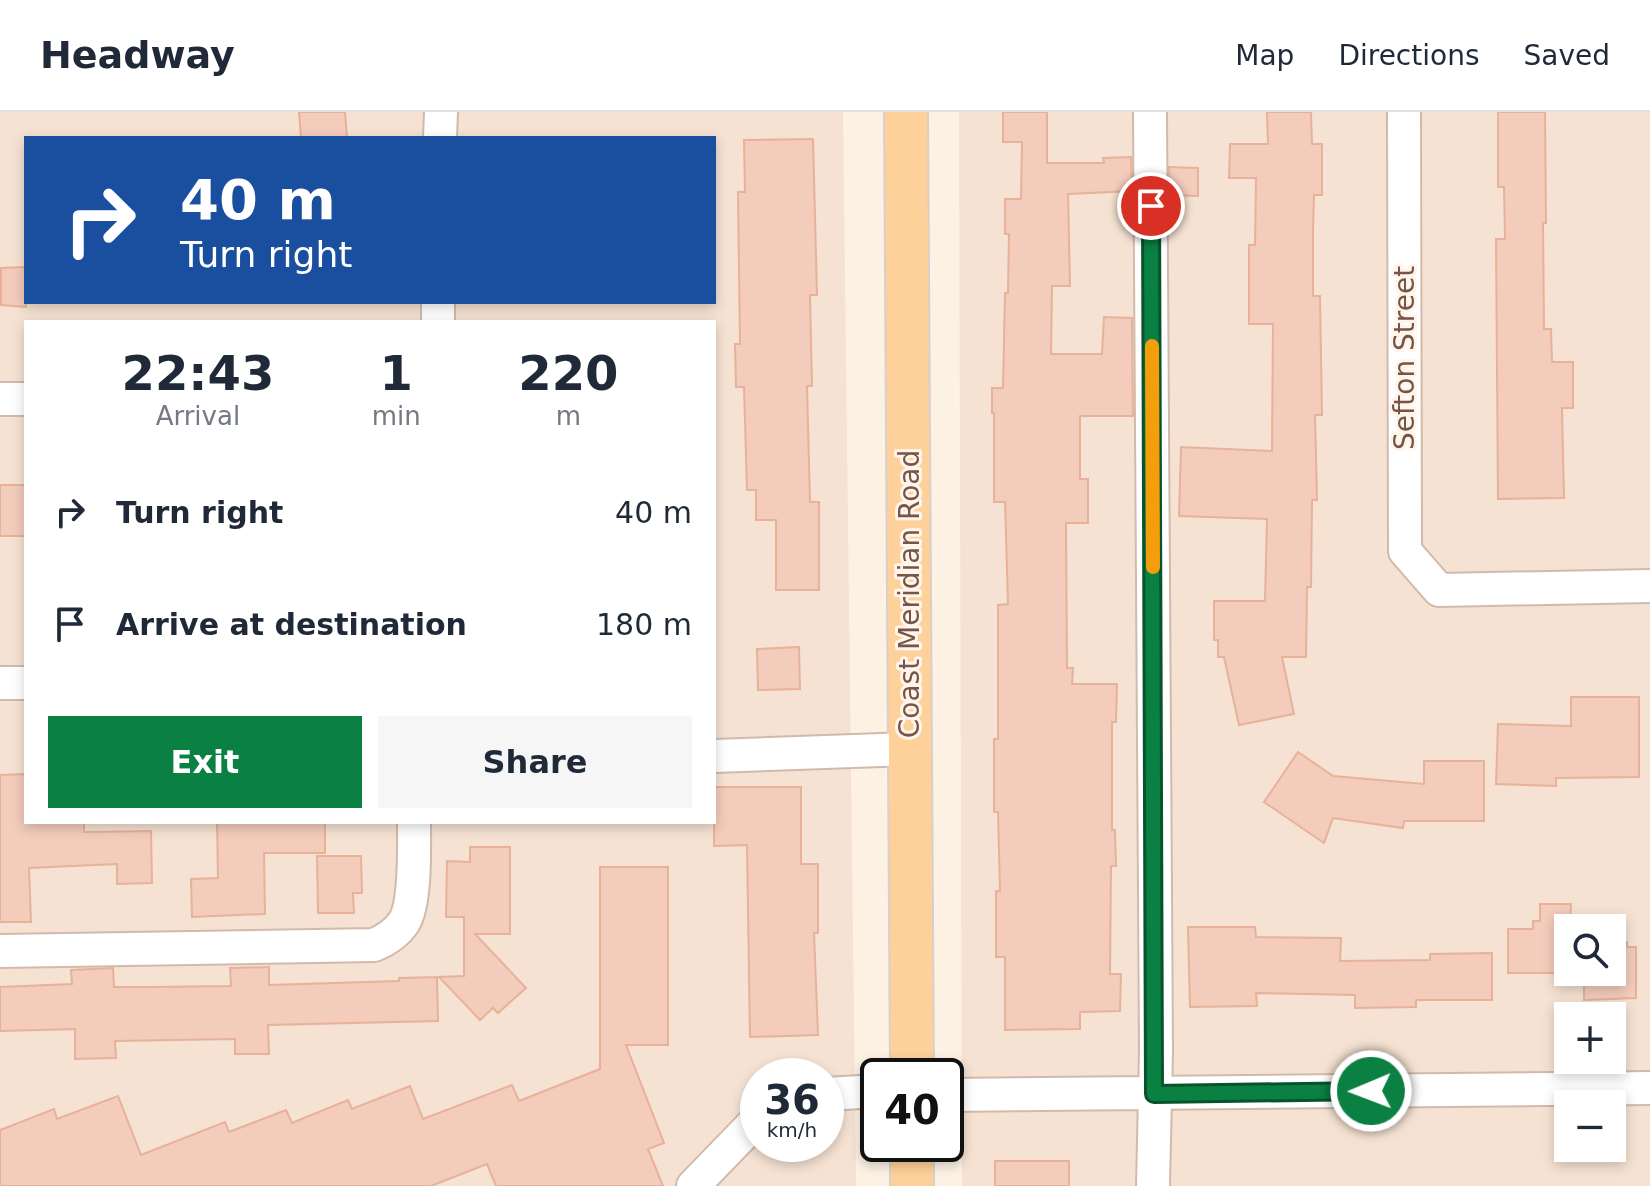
<!DOCTYPE html>
<html lang="en">
<head>
<meta charset="utf-8">
<style>
	:root { --surface:#fff; --page:#f6f6f7; --text:#1f2937; --muted:#747a83; --line:#e0e1e3; --accent:#0b8043 }
	body { margin:0; font-family:"DejaVu Sans",sans-serif; background:var(--page); color:var(--text); height:100vh; display:flex; flex-direction:column; font-size:30px; white-space:nowrap }
	* { box-sizing:border-box; margin:0 }
	p { font-size:26px; color:var(--muted) }
	.icon { flex:none; width:44px; height:44px; fill:none; stroke:currentColor; stroke-width:2; stroke-linecap:round; stroke-linejoin:round }
	.map { position:relative; flex:1; overflow:hidden }
	.side { position:absolute; left:24px; top:208px; width:692px; height:504px; display:flex; flex-direction:column; background:var(--surface); border-radius:0px; box-shadow:0 4px 12px #0003 }
	.side>* { flex:none }
	.top-card { position:absolute; left:24px; top:24px; width:692px; height:168px; border-radius:0px; box-shadow:0 4px 12px #0003; background:#1a4fa0; color:#fff; overflow:hidden }
	.controls { position:absolute; left:1554px; top:802px; display:grid; gap:16px }
	.controls a { display:grid; place-items:center; width:72px; height:72px; border-radius:0px; background:var(--surface); box-shadow:0 4px 12px #0003; font-size:40px }
	.speed { position:absolute; left:740px; top:946px; display:flex; gap:16px; font-size:40px; font-weight:700; text-align:center }
	.speed>* { display:grid; place-content:center; width:104px; height:104px; border-radius:50%; background:var(--surface); box-shadow:0 4px 12px #0003; line-height:1 }
	.speed small { font-size:20px; font-weight:400 }
	.speed .limit { border:4px solid #111; border-radius:12px; background:#fff; color:#111 }
	.pin { position:absolute; display:grid; place-items:center; width:68px; height:68px; color:#fff; margin:-34px; border:4px solid #fff; border-radius:50%; box-shadow:0 2px 8px #0007 }
	.me { position:absolute; width:88px; margin:-44px; rotate:269deg; stroke-linejoin:round; filter:drop-shadow(0 0 6px #0008) }
	.turn { display:flex; align-items:center; gap:28px; height:168px; padding:0 24px; font-size:36px }
	.turn .icon { width:104px; height:104px; stroke-width:2.5 }
	.turn b { display:block; font-size:56px; line-height:68px }
	.eta { display:flex; justify-content:space-evenly; align-items:center; height:136px; text-align:center }
	.eta b { font-size:48px; font-weight:700; line-height:56px }
	.action { display:flex; gap:16px; margin-top:auto; padding:16px 24px }
	.action a { flex:1; height:92px; border-radius:0px; background:var(--accent); color:#fff; font-size:32px; font-weight:700; line-height:92px; text-align:center }
	.action a+a { background:var(--page); color:var(--text) }
	ul { padding:0; list-style:none }
	li { display:flex; align-items:center; gap:24px; height:112px; padding:0 24px }
	li div { flex:1 }
	li b { display:block; font-size:30px }
	li em { font-style:normal }
	header { display:flex; align-items:center; gap:48px; box-sizing:border-box; height:112px; padding:0 40px; background:var(--surface); border-bottom:2px solid var(--line) }
	header strong { font-size:38px }
	nav { display:flex; gap:44px; margin-inline-start:auto; font-size:28px }
	.map>svg:first-child { display:block }
</style>
</head>
<body>
<header>
<strong>Headway</strong>
<nav><a>Map</a><a>Directions</a><a>Saved</a></nav>
</header>
<div class="map">
<svg width="1650" height="1074" viewBox="0 0 1650 1074">
	<rect width="100%" height="100%" fill="#fdf1e4"/>
	<!-- residential -->
	<path fill="#f5e2d2" fill-rule="evenodd" d="M0,0H843L856,1074H0ZM26,26H714V190H26ZM26,210H714V710H26ZM758,964H826V1032H758Z
		M959,0H1650V1074H962ZM1568,816H1612V860H1568ZM1568,904H1612V948H1568ZM1568,992H1612V1036H1568Z"/>
	<!-- building -->
	<path fill="#f3ccbb" stroke="#e7b19a" stroke-width="2" d="M299,0H345L347,26H301Z
		M1003,0H1047V51H1104L1103,46L1131,45L1132,79L1068,82L1070,174H1052L1051,242H1102L1104,205L1132,206L1133,304H1080V367H1088V411H1066L1067,556H1073L1072,572H1117L1116,610H1112V718H1115L1116,754H1111L1110,862H1121L1120,899L1080,900V917L1005,918V845H996V779H1000L998,700H994V627H998V493L1008,492L1005,390H994V301H992V276H1003L1005,181H1008L1009,122H1005V87H1021L1022,30H1003Z
		M1267,0H1311L1312,32H1322V83H1314L1313,117V184H1320L1322,303H1315L1317,388H1312L1311,475H1307L1306,545H1282L1294,602L1239,613L1224,545H1218V528H1214V489H1265L1267,407L1179,404L1181,335L1272,339L1273,212H1249V133H1255L1256,66H1229L1230,32H1268Z
		M1498,0H1545L1546,111H1543L1544,217H1551L1552,250H1573V296H1562L1564,386L1498,387L1496,127H1505L1504,75H1498Z
		M813,27L817,183H810L812,274H807L810,390H819V478H776V408H756V378H747L744,275H736L735,232H740L738,80H745L744,28Z
		M1169,55L1198,56V84L1170,83Z
		M26,155V195L1,193V156Z
		M0,373H26V424H0Z
		M799,535L800,577L758,578L757,537Z
		M1571,585H1639V665L1556,666V674L1496,672L1498,612L1571,614Z
		M1298,640L1333,664L1424,672V649H1484V709H1404L1403,716L1333,706L1324,731L1264,690Z
		M26,662V710H84V720L151,719L152,771L117,772V752L29,756L31,810H0V663Z
		M714,675H801V752H818V821H814L818,923L750,925L747,733L714,734Z
		M217,710H325V741H264L265,802L192,805L191,767L218,766Z
		M470,735H510V822H475L526,876L498,901L493,896L480,908L439,865L464,864V805H446L447,749L470,750Z
		M317,744H361L362,781H353L354,801H318Z
		M600,755H668V933H626L664,1031L648,1037L663,1074H496L487,1052L431,1074H0V1018L54,997L57,1007L118,984L141,1043L225,1010L229,1020L286,998L292,1011L348,988L352,997L410,974L423,1007L512,973L519,989L600,957Z
		M1540,792H1571L1568,860H1612V830H1627V835H1636V886L1584,888V861H1508V817H1533V809H1540Z
		M1188,815H1255L1256,825L1341,826L1340,849L1430,848V842L1492,841V888H1416V895L1355,896V883L1256,881L1257,894L1190,895Z
		M269,855V873L399,869V866L437,865L438,909L268,913L269,942H235V927L115,929L116,946L75,947V917L0,919V875L72,872L71,858L113,856L114,875H152L231,874L230,856Z
		M995,1049H1069V1074H995Z"/>
	<g fill="none" stroke-linecap="round" stroke-linejoin="round">
		<!-- minor casing -->
		<g stroke="#d1baac" stroke-width="36">
			<path id="minor" d="M1150,0L1156,939L1153,1074
				M1404,0L1405,439L1439,478L1650,474
				M440,26L441,0
				M438,210V190
				M0,287H26
				M0,571H26
				M714,644L910,637
				M0,839L374,833C386,828 396,822 404,810C416,791 414,734 414,710
				M826,982L878,979
				M946,983L1650,976
				M693,1074L758,1007"/>
		</g>
		<!-- major casing -->
		<g stroke="#d9cfcc" stroke-width="46">
			<path id="major" d="M906,0L912,964
				M912,1032V1074"/>
		</g>
		<!-- minor -->
		<use href="#minor" stroke="#fff" stroke-width="32"/>
		<!-- major -->
		<use href="#major" stroke="#fed09a" stroke-width="42"/>
	</g>
	<g fill="none" stroke-linecap="round" stroke-linejoin="round">
		<!-- route casing -->
		<g stroke="#07532c" stroke-width="20">
			<path id="route" d="M1151,94L1154,982L1371,979"/>
		</g>
		<!-- route -->
		<use href="#route" stroke="#0b8043" stroke-width="14"/>
		<!-- slow -->
		<path stroke="#f59e0b" stroke-width="14" d="M1152,234L1153,455"/>
	</g>
	<g text-anchor="middle" stroke-width="6" stroke-linejoin="round" paint-order="stroke">
		<!-- street labels -->
		<g font-size="28" fill="#765548" stroke="#fff5eb">
			<text transform="translate(1404 246) rotate(-90)" y="10">Sefton Street</text>
			<text transform="translate(909 482) rotate(-90)" y="10">Coast Meridian Road</text>
		</g>
	</g>
</svg>
<div class="controls">
<a><svg class="icon" aria-label="search" viewBox="0 0 24 24"><circle cx="10" cy="10" r="6"/><path d="M15 15l6 6"/></svg></a>
<a>+</a>
<a>−</a>
</div>
<div class="speed"><div>36<small>km/h</small></div><div class="limit">40</div></div>
<div class="pin" style="left:1151px;top:94px;background:#d93025"><svg class="icon" aria-label="arrive" viewBox="0 0 24 24"><path d="M6 21V4h12l-3 4 3 4H6"/></svg></div>
<svg class="me" style="left:1371px;top:979px" viewBox="-20 -20 40 40"><circle r="17" fill="#0b8043" stroke="#fff" stroke-width="3"/><path d="M0-11L8 9 0 5-8 9z" fill="#fff"/></svg>
<div class="top-card">
<div class="turn"><svg class="icon" aria-label="right" viewBox="0 0 24 24"><path d="M7 20v-9h11M14 6l5 5-5 5"/></svg><div><b>40 m</b>Turn right</div></div>
</div>
<section class="side">
<div class="eta">
<div><b>22:43</b><p>Arrival</p></div>
<div><b>1</b><p>min</p></div>
<div><b>220</b><p>m</p></div>
</div>
<ul>
<li><svg class="icon" aria-label="right" viewBox="0 0 24 24"><path d="M7 20v-9h11M14 6l5 5-5 5"/></svg><div><b>Turn right</b></div><em>40 m</em></li>
<li><svg class="icon" aria-label="arrive" viewBox="0 0 24 24"><path d="M6 21V4h12l-3 4 3 4H6"/></svg><div><b>Arrive at destination</b></div><em>180 m</em></li>
</ul>
<div class="action"><a>Exit</a><a>Share</a></div>
</section>
</div>
</body>
</html>
